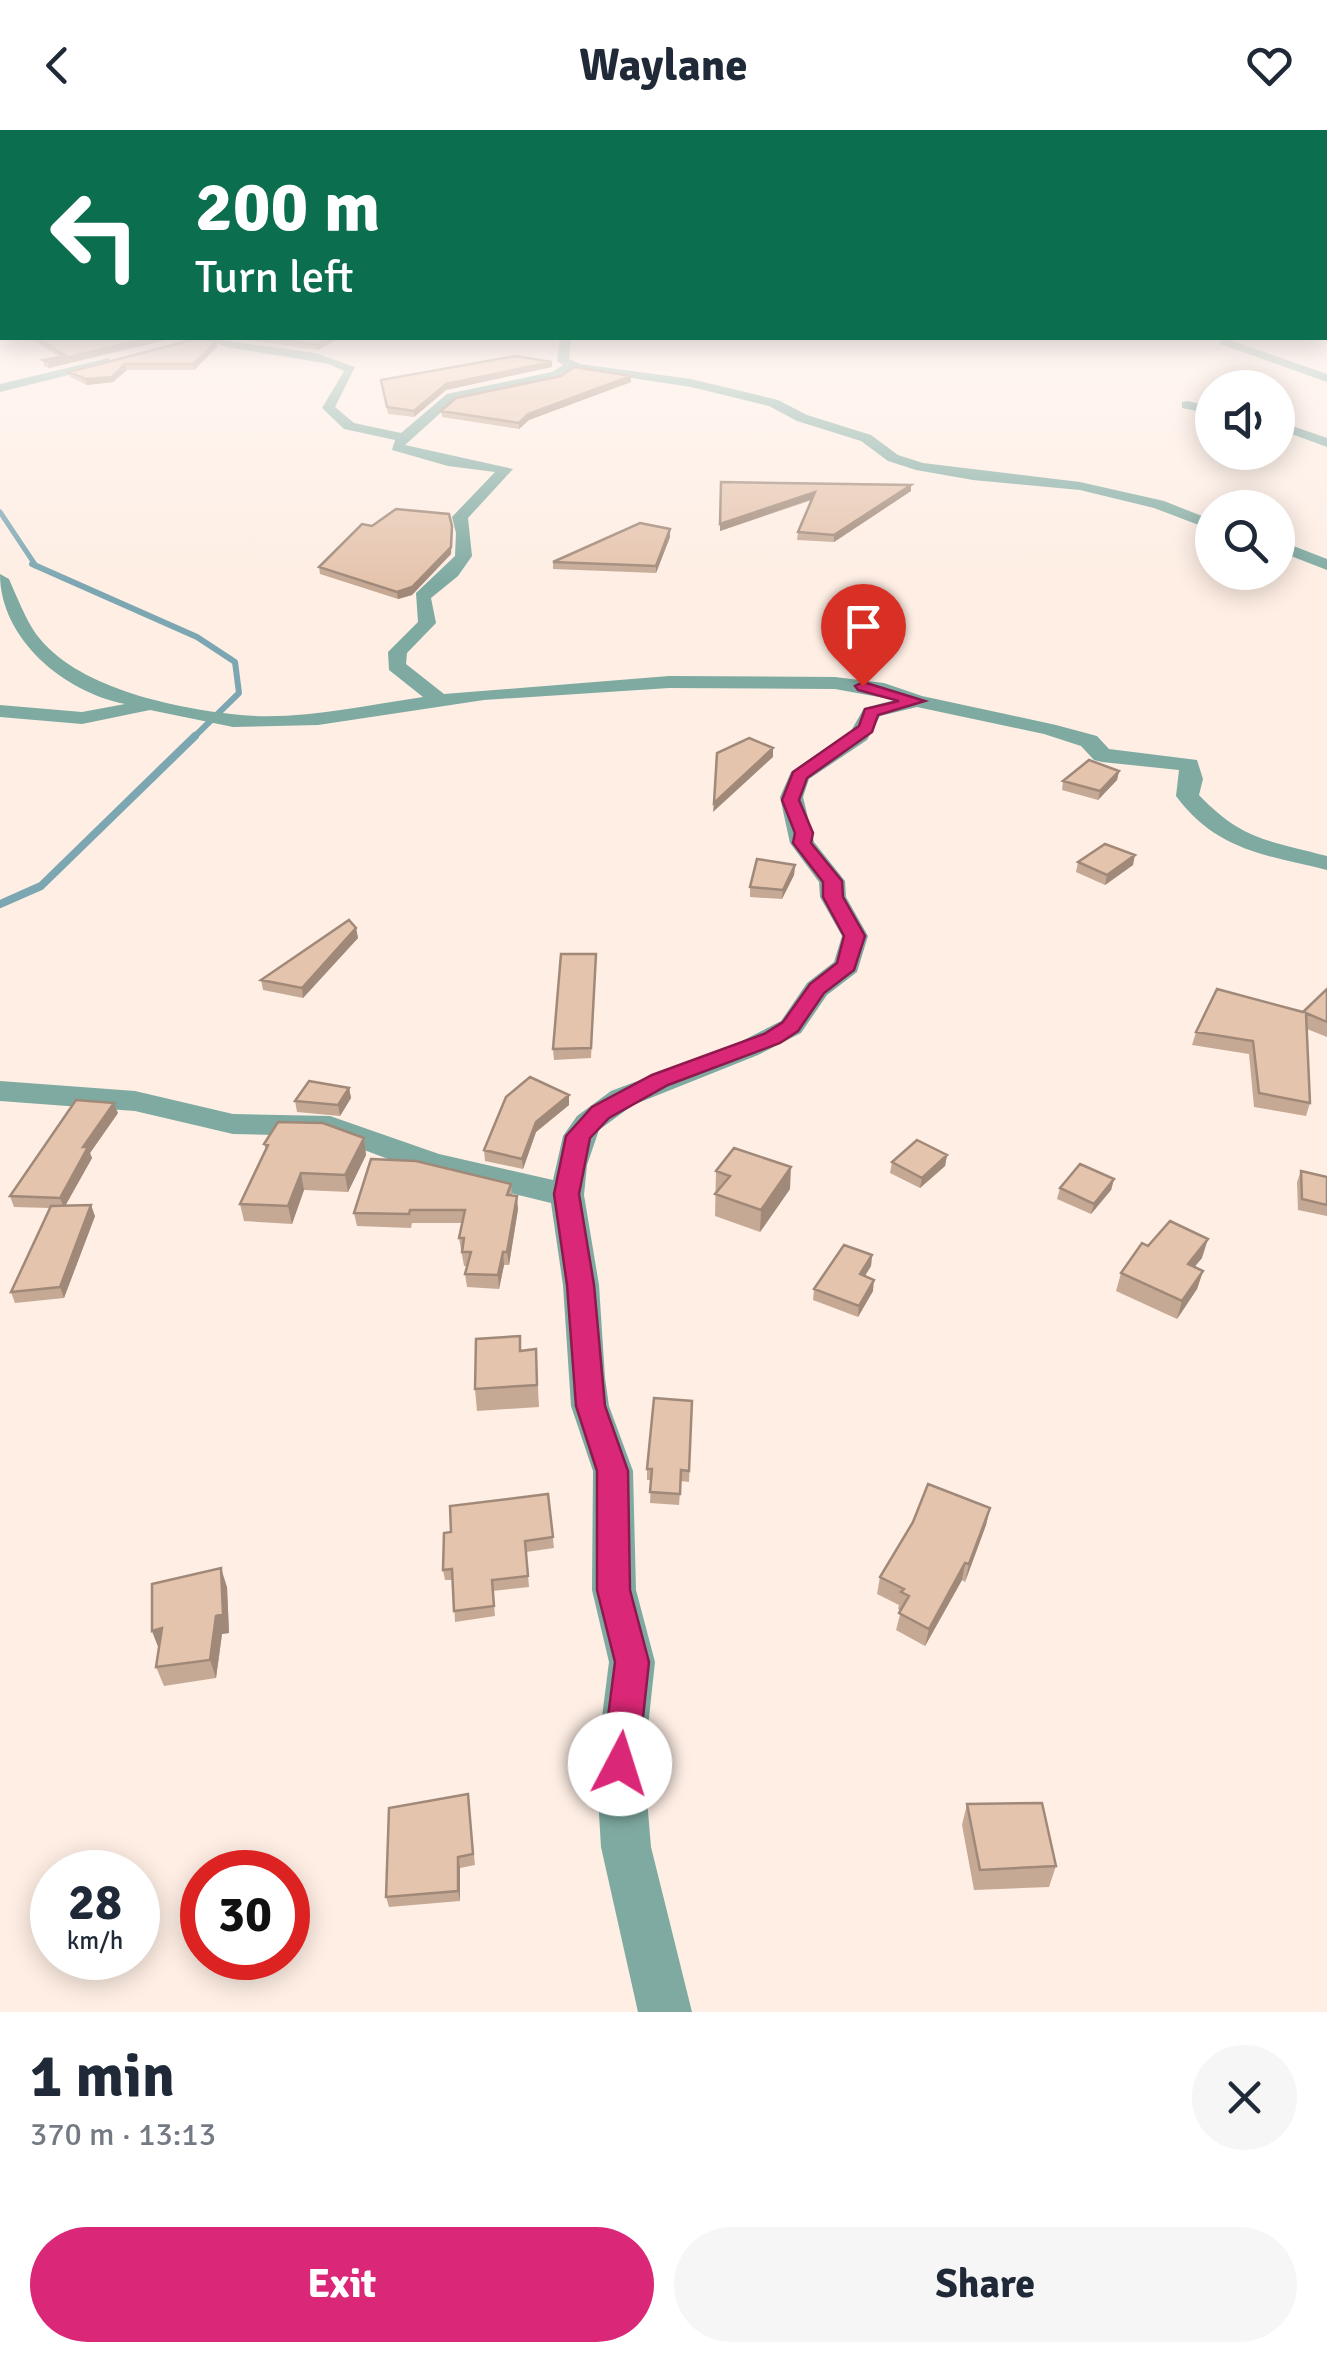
<!DOCTYPE html>
<html lang="en">
<head>
<meta charset="utf-8">
<style>
	:root { --surface:#fff; --page:#f6f6f7; --text:#1f2937; --muted:#747a83; --accent:#db2777 }
	body { margin:0; font-family:Signika,sans-serif; background:var(--page); color:var(--text); height:100vh; display:flex; flex-direction:column; font-size:38px; white-space:nowrap }
	* { box-sizing:border-box; margin:0 }
	p { font-size:32px; color:var(--muted) }
	.icon { flex:none; width:55px; height:55px; fill:none; stroke:currentColor; stroke-width:2; stroke-linecap:round; stroke-linejoin:round }
	.map { position:relative; height:1882px; overflow:hidden }
	.panel { display:flex; flex-direction:column; background:var(--surface); flex:1 }
	.panel>* { flex:none }
	.guide { position:absolute; left:0px; top:0px; width:1328px; height:210px; box-shadow:0 5px 25px #0003; background:#0b6e4f; color:#fff; overflow:hidden }
	.controls { position:absolute; left:1195px; top:240px; display:grid; gap:20px }
	.controls a { display:grid; place-items:center; width:100px; height:100px; border-radius:50%; background:var(--surface); box-shadow:0 5px 25px #0003; font-size:50px }
	.speed { position:absolute; left:30px; top:1720px; display:flex; gap:20px; font-size:50px; font-weight:700; text-align:center }
	.speed>* { display:grid; place-content:center; width:130px; height:130px; border-radius:50%; background:var(--surface); box-shadow:0 5px 25px #0003; line-height:1 }
	.speed small { font-size:25px; font-weight:400 }
	.speed .limit { border:15px solid #d22; background:#fff; color:#111 }
	.pin { position:absolute; display:grid; place-items:center; width:85px; height:85px; color:#fff; margin:-102px -42px; border-radius:50% 50% 50% 0; rotate:-45deg; box-shadow:0 0 10px #0007 }
	.pin .icon { rotate:45deg }
	.me { position:absolute; width:110px; margin:-55px; rotate:5deg; stroke-linejoin:round; filter:drop-shadow(0 0 8px #0008) }
	.turn { display:flex; align-items:center; gap:35px; height:210px; padding:0 30px; font-size:45px }
	.turn .icon { width:130px; height:130px; stroke-width:2.5 }
	.turn b { display:block; font-size:70px; line-height:85px }
	.round { display:grid; place-items:center; flex:none; width:105px; height:105px; border-radius:52px; background:var(--page) }
	.summary { display:flex; align-items:center; justify-content:space-between; height:170px; padding:0 30px }
	h1 { font-size:60px; font-weight:700; line-height:75px }
	.primary-button { display:flex; gap:20px; margin-top:auto; padding:20px 30px }
	.primary-button a { flex:1; height:115px; border-radius:60px; background:var(--accent); color:#fff; font-size:40px; font-weight:700; line-height:115px; text-align:center }
	.primary-button a+a { background:var(--page); color:var(--text) }
	header { display:flex; justify-content:space-between; align-items:center; height:130px; padding:0 30px; background:var(--surface); font-size:45px; font-weight:700 }
	.map>svg:first-child { display:block }
</style>
</head>
<body>
<header><svg class="icon" aria-label="back" viewBox="0 0 24 24"><path d="M15 5l-7 7 7 7"/></svg>Waylane<svg class="icon" aria-label="heart" viewBox="0 0 24 24"><path d="M12 20l-8-8c-3-5 5-10 8-4 3-6 11-1 8 4z"/></svg></header>
<div class="map">
<svg width="1327" height="1882" viewBox="0 0 1327 1882">
	<rect width="100%" height="100%" fill="#feeee4"/>
	<g fill="none" stroke-linecap="round" stroke-linejoin="round">
		<!-- stream-far2 -->
		<path stroke="#7ca7b2" stroke-width="5" d="M0,382L36,436"/>
		<!-- stream-far1 -->
		<path stroke="#7ca7b2" stroke-width="6" d="M32,434L197,507L235,532L239,563L192,609"/>
		<!-- stream -->
		<path stroke="#7ca7b2" stroke-width="8" d="M0,774L41,756L195,606"/>
		<!-- minor -->
		<path fill="#7eaaa1" fill-rule="evenodd" d="M203,208L315,223L355,237L335,277L354,293L401,303L447,264L552,242L563,235L557,231L560,208H571L569,229L580,234L691,249L778,270L807,285L871,305L898,325L923,333L1080,352L1164,371L1212,390V400L1154,378L1080,360L973,350L916,340L888,331L861,311L797,291L769,276L691,257L573,239L560,248L455,270L405,315L513,339L468,388L472,426L458,446L431,468L436,493L407,523L406,534L444,564L669,546L835,547L884,553L922,566L1056,595L1097,606L1109,619L1197,630L1203,649L1199,665C1243,711 1268,710 1327,726V740C1265,725 1216,720 1176,666L1179,640L1102,632L1094,630L1081,616L1044,604L917,577L880,586L867,610L809,649L803,667L814,712L845,751L846,767L868,806L857,842L827,865L801,903L758,925L633,975L599,1000L587,1035L584,1065L599,1155L605,1248L609,1276L633,1341L636,1460L655,1532L644,1634L651,1717L692,1882H638L601,1717L596,1634L609,1532L592,1460L593,1341L571,1276L563,1155L551,1073L420,1041L327,1006L233,1004L135,981L0,971V951L135,961L233,984L330,986L439,1024L553,1050L563,1006L577,986L611,961L738,913L781,891L807,853L834,832L842,806L820,767L819,752L790,713L780,667L791,642L851,601L864,578L895,570L835,559L669,558L484,570L318,595L233,597L150,580L82,594L0,587V575L82,582L125,574C64,562 0,509 0,444L9,449C17,467 25,488 36,504C75,557 170,577 231,584C294,592 361,576 423,567L389,540L388,522L418,492L416,463L455,426L456,403L452,387L495,342L448,336L392,320L395,310L344,299L322,278L344,241L329,234L227,217Z
			M1221,208H1231L1230,210L1327,244V252L1220,214Z
			M109,228L113,234L0,262V254Z
			M1187,271L1212,276V284L1182,278V272Z
			M1278,291L1327,308V317L1278,299Z
			M1278,410L1327,429V440L1278,421Z"/>
	</g>
	<!-- wall -->
	<path fill="#c5a995" d="M33,208H174L49,238L44,236L43,230L60,227L34,211Z
		M237,208H340L317,220Z
		M217,217L194,240H127L113,252L87,255L70,247L69,242Z
		M552,237L446,260L414,287L388,284L382,256Z
		M631,246V252L529,290L519,299L442,287L441,281Z
		M721,352L911,355V361L834,412L797,410L798,402L812,370L720,401Z
		M372,396H452L451,424L412,465L398,469L320,444L319,437Z
		M670,407L656,443L553,439V432Z
		M1119,641L1117,650L1098,670L1062,660L1063,651Z
		M1078,732L1133,735L1105,755L1076,742Z
		M795,735L794,745L782,769L750,767V757Z
		M356,798L358,808L303,868L263,860L261,850Z
		M596,834L591,928L554,930L553,919Z
		M1327,859V907L1307,899L1310,973L1306,986L1254,977L1249,924L1192,915L1196,902L1303,882Z
		M349,958L351,968L340,986L297,982L295,971Z
		M569,965V975L536,1002L523,1039L485,1031L484,1020Z
		M118,983L90,1023L92,1028L65,1076L95,1086L64,1168L15,1173L11,1162L49,1078L14,1077L10,1066Z
		M364,1008L366,1025L348,1062L304,1060L292,1094L244,1091L240,1074L266,1020L264,1014Z
		M947,1025L945,1036L920,1058L890,1043L892,1032Z
		M716,1041L790,1059L760,1102L715,1086Z
		M1301,1041L1327,1047V1086L1298,1080L1297,1052Z
		M1114,1049L1111,1060L1091,1084L1057,1069L1060,1058Z
		M511,1054L512,1065L518,1079L509,1135H504L499,1159L467,1157L465,1144L467,1136H464L459,1108L462,1093H412L411,1098L357,1096L354,1083Z
		M1148,1116L1202,1128L1194,1137L1203,1141L1197,1159L1177,1189L1116,1161L1121,1143Z
		M872,1125L871,1136L865,1146L873,1161L858,1187L813,1170L814,1159Z
		M536,1219L539,1277L477,1281L475,1259Z
		M692,1271L689,1352L681,1351L679,1375L650,1373L651,1350H647V1339Z
		M548,1364L554,1418L526,1422L529,1457L493,1461L495,1486L455,1492L453,1450H445L443,1440L451,1402Z
		M990,1378L986,1395L965,1452L962,1450L925,1516L896,1500L901,1481L898,1479L899,1475L877,1464L880,1447Z
		M227,1457L229,1503L222,1504L216,1548L164,1556L156,1537L159,1519L152,1501Z
		M468,1664L475,1735L460,1738V1771L389,1777L386,1767Z
		M967,1674L1056,1736L1049,1757L974,1760L962,1695Z"/>
	<!-- shaded-wall -->
	<path fill="#a08979" d="M151,208H174L49,238L48,232Z
		M330,208H340L317,220L316,215Z
		M216,212L217,217L194,240L193,234Z
		M552,232V237L446,260L414,287V281L446,254Z
		M125,234L127,240L113,252L87,255L86,249Z
		M631,246V252L529,290L519,299V293L528,284Z
		M911,355V361L834,412V405Z
		M815,362V368L720,401V394Z
		M452,396L451,424L412,465L398,469L397,462Z
		M670,399V407L656,443V436Z
		M773,618V627L713,682L714,673Z
		M1119,641L1117,650L1098,670L1100,661Z
		M1135,725L1133,735L1105,755L1107,745Z
		M795,735L794,745L782,769L783,760Z
		M356,798L358,808L303,868L302,858Z
		M349,958L351,968L340,986L338,975Z
		M569,965V975L536,1002L523,1039L522,1029L536,992Z
		M114,973L118,983L90,1023L92,1028L64,1078L60,1068L83,1017Z
		M364,1008L366,1025L348,1062L345,1045Z
		M947,1025L945,1036L920,1058L922,1048Z
		M791,1037L790,1059L760,1102L761,1080Z
		M301,1043L304,1060L292,1094L288,1076Z
		M1114,1049L1111,1060L1091,1084L1094,1074Z
		M517,1066L518,1079L509,1135L507,1122Z
		M91,1075L95,1086L64,1168L60,1157Z
		M1208,1109L1202,1128L1182,1152L1188,1134Z
		M503,1122L504,1135L499,1159L498,1145Z
		M872,1125L871,1136L859,1155L860,1144Z
		M1203,1141L1197,1159L1177,1189L1182,1171Z
		M874,1150L873,1161L858,1187L859,1176Z
		M990,1378L986,1395L965,1452L969,1434Z
		M965,1433L962,1450L925,1516L929,1499Z
		M221,1438L227,1457L229,1503L222,1504L216,1548L210,1530Z
		M162,1498L159,1519L152,1501Z
		M458,1727L460,1738V1771L458,1761Z"/>
	<!-- building -->
	<path fill="#e5c4ad" stroke="#a08979" stroke-width="2.5" d="M36,208H151L48,232L43,230L66,226Z
		M199,208L216,212L193,234H125L112,247L86,249L69,242Z
		M275,208H330L316,215Z
		M516,226L552,232L446,254L414,281L387,277L381,250Z
		M574,237L631,246L528,284L519,293L441,281L456,268L561,246Z
		M721,352L911,355L834,405L798,402L815,362L720,394Z
		M396,379L449,384L452,396L451,417L412,457L397,462L319,437L362,394L372,396Z
		M640,393L670,399L656,436L553,432Z
		M749,608L773,618L714,673L717,623Z
		M1089,630L1119,641L1100,661L1063,651Z
		M1105,714L1135,725L1107,745L1078,732Z
		M757,729L795,735L783,760L750,757Z
		M349,790L356,798L302,858L261,850Z
		M561,824H596L591,918L553,919Z
		M1217,859L1303,882L1327,859V892L1306,883L1310,973L1259,963L1253,911L1196,902Z
		M530,947L569,965L536,992L522,1029L484,1020L506,967Z
		M309,951L349,958L338,975L295,971Z
		M76,970L114,973L83,1017H88L60,1068L10,1066Z
		M278,992L323,993L364,1008L345,1045L301,1043L288,1076L240,1074L268,1015L264,1014Z
		M917,1010L947,1025L922,1048L892,1032Z
		M734,1018L791,1037L761,1080L715,1064L730,1046L716,1041Z
		M371,1029L416,1031L511,1054L507,1065L517,1066L507,1122H503L498,1145L465,1144L471,1122H462L464,1108H459L465,1080H410L409,1084L354,1083Z
		M1080,1034L1114,1049L1094,1074L1060,1058Z
		M1301,1041L1327,1047V1075L1302,1069Z
		M91,1075L60,1157L11,1162L51,1076Z
		M1170,1091L1208,1109L1188,1134L1203,1141L1182,1171L1121,1143L1142,1113L1148,1116Z
		M844,1115L872,1125L860,1144L874,1150L859,1176L814,1159Z
		M520,1206V1221L536,1219L537,1255L475,1259L476,1209Z
		M654,1268L692,1271L689,1341L681,1340L680,1364L650,1362L652,1339H647Z
		M928,1354L990,1378L969,1434L965,1433L929,1499L899,1483L909,1466L901,1462L904,1459L880,1447L913,1392Z
		M548,1364L553,1407L525,1411L528,1446L492,1450L494,1476L454,1481L452,1439L443,1440L444,1403L451,1402L450,1376Z
		M221,1438L223,1484L216,1486L210,1530L156,1537L162,1498L152,1501V1454Z
		M468,1664L473,1724L458,1727V1761L386,1767L389,1678Z
		M1042,1673L1056,1736L980,1740L967,1674Z"/>
	<!-- sky -->
	<linearGradient id="sky" x2="0" y2="1"><stop stop-color="#7dafd2"/><stop offset="0.42" stop-color="#fff7f3"/><stop offset="1" stop-color="#fff7f3" stop-opacity="0"/></linearGradient>
	<rect width="1327" height="454" fill="url(#sky)"/>
	<!-- route -->
	<path fill="#db2777" stroke="#8e194d" stroke-width="2.5" d="M863,552L925,571L878,585L872,602L807,648L799,670L813,703L811,713L842,751L843,767L865,806L854,840L824,863L798,901L780,913L668,955L609,988L590,1008L579,1064L594,1155L605,1276L628,1341L630,1460L649,1532L638,1634L633,1647L620,1652L607,1647L602,1634L615,1532L597,1460V1341L576,1276L567,1155L554,1064L566,1006L592,977L652,945L764,904L783,892L810,854L837,833L844,806L823,767V752L793,713L795,703L782,670L793,642L859,596L865,579L899,571L858,560L855,556Z"/>
</svg>
<div class="controls">
<a><svg class="icon" aria-label="sound" viewBox="0 0 24 24"><path d="M4 9h4l5-4v14l-5-4H4zM17 9q2 3 0 6"/></svg></a>
<a><svg class="icon" aria-label="search" viewBox="0 0 24 24"><circle cx="10" cy="10" r="6"/><path d="M15 15l6 6"/></svg></a>
</div>
<div class="speed"><div>28<small>km/h</small></div><div class="limit">30</div></div>
<div class="pin" style="left:863px;top:556px;background:#d93025"><svg class="icon" aria-label="arrive" viewBox="0 0 24 24"><path d="M6 21V4h12l-3 4 3 4H6"/></svg></div>
<svg class="me" style="left:620px;top:1634px" viewBox="-20 -20 40 40"><circle r="19" fill="#fff"/><path d="M0-13L10 11 0 6-10 11z" fill="#db2777"/></svg>
<div class="guide">
<div class="turn"><svg class="icon" aria-label="left" viewBox="0 0 24 24"><path d="M17 20v-9H6M10 6l-5 5 5 5"/></svg><div><b>200 m</b>Turn left</div></div>
</div>
</div>
<section class="panel">
<div class="summary"><div><h1>1 min</h1><p>370 m · 13:13</p></div><a class="round"><svg class="icon" aria-label="close" viewBox="0 0 24 24"><path d="M6 6l12 12M18 6L6 18"/></svg></a></div>
<div class="primary-button"><a>Exit</a><a>Share</a></div>
</section>
</body>
</html>
